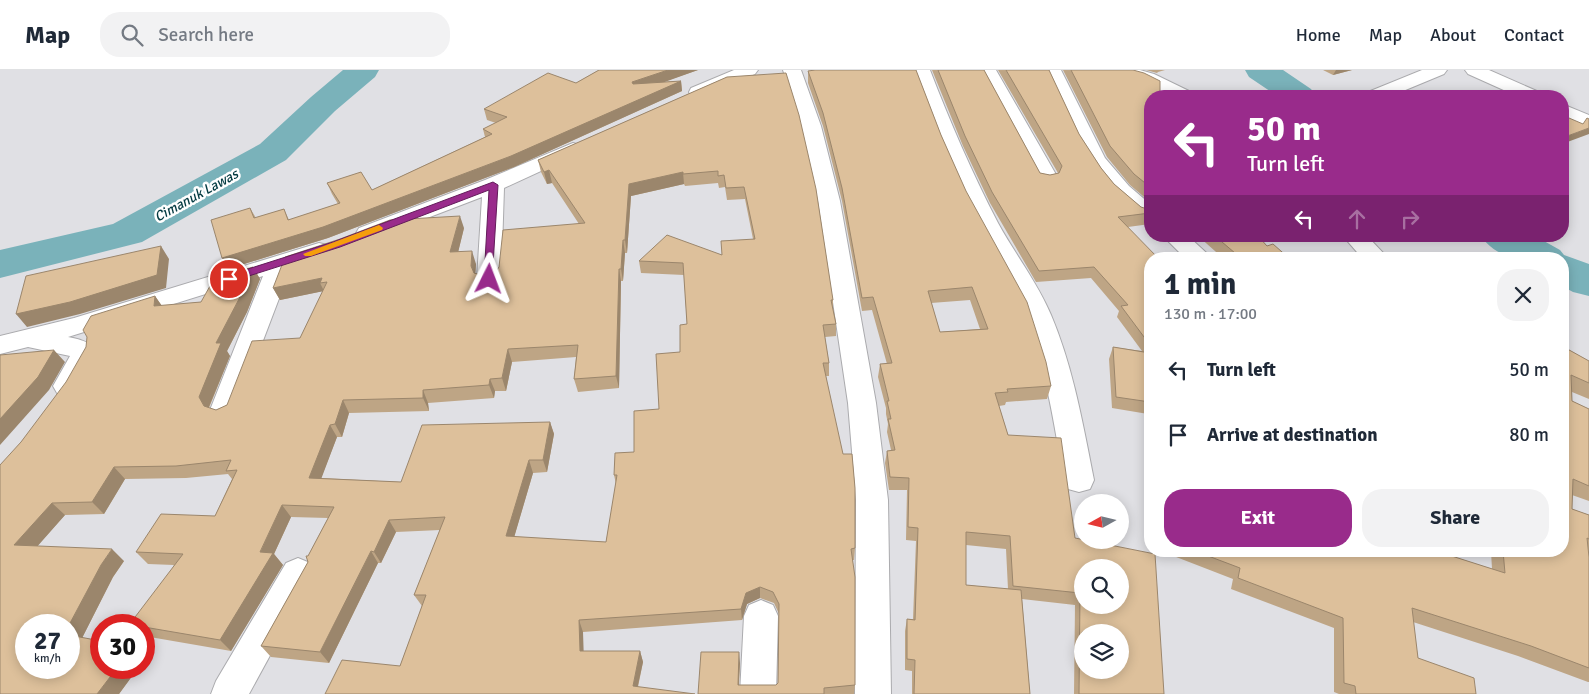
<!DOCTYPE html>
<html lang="en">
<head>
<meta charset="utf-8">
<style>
	:root { --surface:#fff; --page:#f2f2f3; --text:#1f2937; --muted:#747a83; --line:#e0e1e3; --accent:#992b8b }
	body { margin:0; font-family:Signika,sans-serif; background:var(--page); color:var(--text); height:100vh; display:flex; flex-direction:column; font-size:19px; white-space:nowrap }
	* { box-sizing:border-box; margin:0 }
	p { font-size:16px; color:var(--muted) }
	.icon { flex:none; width:28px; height:28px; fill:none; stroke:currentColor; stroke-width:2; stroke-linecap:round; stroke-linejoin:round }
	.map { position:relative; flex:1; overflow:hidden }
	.details { position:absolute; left:1144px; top:182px; width:425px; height:305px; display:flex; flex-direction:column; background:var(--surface); border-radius:20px; box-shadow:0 2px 12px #0003 }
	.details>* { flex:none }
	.banner { position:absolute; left:1144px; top:20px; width:425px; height:152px; border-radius:20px; box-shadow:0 2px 12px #0003; background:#992b8b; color:#fff; overflow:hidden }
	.needle { width:32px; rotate:262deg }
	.tools { position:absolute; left:1074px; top:424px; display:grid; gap:10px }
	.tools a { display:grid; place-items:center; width:55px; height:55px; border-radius:50%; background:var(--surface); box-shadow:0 2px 12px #0003; font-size:25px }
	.speed { position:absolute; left:15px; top:544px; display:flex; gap:10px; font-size:25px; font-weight:700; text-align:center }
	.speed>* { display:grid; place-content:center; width:65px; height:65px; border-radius:50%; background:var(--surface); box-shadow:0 2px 12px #0003; line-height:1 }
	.speed small { font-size:12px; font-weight:400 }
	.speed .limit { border:8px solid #d22; background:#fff; color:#111 }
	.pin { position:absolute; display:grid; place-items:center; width:42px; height:42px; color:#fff; margin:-21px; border:2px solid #fff; border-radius:50%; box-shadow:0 1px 5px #0007 }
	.me { position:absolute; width:55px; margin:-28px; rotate:3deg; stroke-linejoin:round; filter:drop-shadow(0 0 4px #0008) }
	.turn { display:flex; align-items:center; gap:18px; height:105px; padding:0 20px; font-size:22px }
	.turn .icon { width:65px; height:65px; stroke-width:2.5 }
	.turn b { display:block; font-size:35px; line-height:42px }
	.lanes { display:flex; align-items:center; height:48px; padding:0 20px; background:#0003; justify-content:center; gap:25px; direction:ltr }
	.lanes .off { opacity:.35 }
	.round { display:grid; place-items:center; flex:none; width:52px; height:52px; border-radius:20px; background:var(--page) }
	.head { display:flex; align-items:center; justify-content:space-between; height:85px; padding:0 20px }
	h1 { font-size:30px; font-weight:700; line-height:38px }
	.button { display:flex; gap:10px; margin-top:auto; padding:10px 20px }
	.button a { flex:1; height:58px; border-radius:20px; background:var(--accent); color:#fff; font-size:20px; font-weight:700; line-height:58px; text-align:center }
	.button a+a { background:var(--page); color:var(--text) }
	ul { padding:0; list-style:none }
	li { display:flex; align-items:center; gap:15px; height:65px; padding:0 20px }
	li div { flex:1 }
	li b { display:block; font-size:19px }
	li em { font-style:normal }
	header { display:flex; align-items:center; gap:30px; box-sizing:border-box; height:70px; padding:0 25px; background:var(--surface); border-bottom:1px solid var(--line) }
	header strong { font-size:24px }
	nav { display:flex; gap:28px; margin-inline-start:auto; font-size:18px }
	.search { width:350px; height:45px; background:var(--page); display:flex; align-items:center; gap:12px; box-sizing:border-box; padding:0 18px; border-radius:20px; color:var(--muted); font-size:19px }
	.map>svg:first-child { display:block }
</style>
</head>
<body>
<header>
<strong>Map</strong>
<div class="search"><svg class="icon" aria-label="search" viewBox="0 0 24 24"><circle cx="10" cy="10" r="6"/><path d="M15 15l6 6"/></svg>Search here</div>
<nav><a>Home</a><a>Map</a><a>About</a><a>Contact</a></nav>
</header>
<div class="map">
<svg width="1589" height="624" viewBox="0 0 1589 624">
	<rect width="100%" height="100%" fill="#e0e0e4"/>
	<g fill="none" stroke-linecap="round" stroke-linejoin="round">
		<!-- river -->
		<path fill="#7ab2ba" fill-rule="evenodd" d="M343,0H379L375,7L335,41L286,90L142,172L0,208V180L113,154L260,74L311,27Z
			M1245,0H1283L1311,19L1316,26H1277L1249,7Z
			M1481,166H1535L1560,180L1564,185L1589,194V226L1573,222L1562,216V189C1533,189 1500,194 1481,166Z"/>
		<!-- street casing -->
		<g stroke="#ababae" stroke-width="2">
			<path id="street" d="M734,0H758L755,4L705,26L698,28L691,26L689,22L691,18Z
				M783,0H801L821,56L840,131L876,333L888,430L891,624H855L856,430L848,333L818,131L801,56Z
				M912,0H930C950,52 972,103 998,153C1015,184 1037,212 1051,245C1073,297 1083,354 1094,410L1090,419L1079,422L1068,419L1064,410C1054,354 1046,297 1025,244C1011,211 990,182 974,151C950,102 930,51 912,0Z
				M978,0H996L1058,108L1055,113L1047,114L1039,113L1036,108Z
				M1043,0H1061L1105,88L1129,116L1150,134V152C1140,149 1135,144 1127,138C1085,102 1066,49 1043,0Z
				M1112,0H1140L1154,4L1191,22L1193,26H1170L1142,12L1115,4Z
				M1422,0H1447L1444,4L1391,26H1366L1368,22Z
				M1465,0H1489L1539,22L1541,26H1517L1468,4Z
				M1562,34L1589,45V58L1562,47Z
				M573,73L580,75L583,79L580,83L504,118L501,209L498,214L489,217L480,214L477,209L482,127L375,168L367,170L359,168L356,163L359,158L485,110Z
				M1163,166H1188L1213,189H1186Z
				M1343,166H1367L1389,189H1363Z
				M319,173L327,175L331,180L327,185L291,197L234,347L224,351L214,347L210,340L263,206L68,267C114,275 92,296 77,323L67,326L57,323L53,316L70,286L28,277L0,284V266L74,248Z
				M298,488L310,493L315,503L249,624H211L216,611L286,493Z
				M761,530L773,535L778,546L776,624H740L744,546L749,535Z"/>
		</g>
		<!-- street -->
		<use href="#street" fill="#fff" fill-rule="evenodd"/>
	</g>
	<!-- wall -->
	<path fill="#bea585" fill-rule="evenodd" d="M599,0H698L663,12L681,11L682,21L514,97L328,168L228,199L250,138L256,148L284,139L289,150L338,134L332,124L327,113L372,120L485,67L483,59L496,53L487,50L484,39L576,13Z
		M811,0H916L941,65L1051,316L1047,329L1006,332L1005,335L999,336L1008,365L1075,468L1164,624H1074L1075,535L1022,529L1030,624H912V601L905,600V561L907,549H913L916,471L906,470L907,420H889L885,393L887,381L891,380L887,362L888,354L886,344V338L878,307L880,294H887L872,240L862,241L842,131L823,56L808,13V1H811ZM970,230L980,259L940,262L931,233ZM966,475L1006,479L1008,519L966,515Z
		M932,0H984L1040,103L1050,105L1058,103L998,0H1049L1079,64L1101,98L1114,114L1141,137L1150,140V154L1128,157L1150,189V352H1149L1148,344L1112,338L1109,289L1113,277L1142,281L1117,247L1119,241L1091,208L1036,212L990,133L963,76Z
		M1063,0H1133L1150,26V132L1130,115L1107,87Z
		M1146,0H1165L1158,2L1157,3Z
		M1323,0H1352L1333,5Z
		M727,7L833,230V239L836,254V266L825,267L829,293V306H826L855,478L854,490H853L855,615L854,624H698L740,593L739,615H776L778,613L779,544L774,533L760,528L747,534L742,550L583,562V581H640L643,592L638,617L400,596L422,536L414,525L440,460L396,462L381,493H378L329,593L271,587L261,576L308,492V486L328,448L291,447L274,484L283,495L231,581L144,566V555L174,495L148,494L136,482L215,446L232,409L228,404L186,408L125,409L104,444L65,445L37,476L124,491L113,507L82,568L101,598H138L119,624H0L21,372L155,226L162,236L201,232L229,214L253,197L260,209L247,242L227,281L230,286L209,338L216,340L227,335L300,268L323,221L280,230L273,218L464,158L458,182L476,194L475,203L484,206L495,203L579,154L552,113L547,114L541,102L538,90ZM718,113L719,118L725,117L727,130L745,129L753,169L722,185L639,191L641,203L684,205L687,254L680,282L659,339L634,382L614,405L616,414L606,472L514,467L533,403L547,402L554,364L550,352L401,412L321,408L337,367H342L349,343L429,341L428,333L494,328L495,321H506L512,292L576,287L574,309L578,322L619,318L621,211H623L625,183H627L631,126L684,114L685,116Z
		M1198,166H1258L1267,176L1290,189H1224Z
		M1562,276L1589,291V329L1572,322V331L1589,339V431L1572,425V439L1589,445V612H1588L1518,586L1413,552L1418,588L1476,624H1339L1334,622V558L1231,519L1233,509L1171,485L1172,481H1436L1492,499L1491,481H1562Z"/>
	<!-- shaded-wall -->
	<path fill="#9b866c" d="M668,0H698L634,23L632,12Z
		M1336,0H1352L1333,5Z
		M681,11L682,21L514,97L328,168L228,199L222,188Z
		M1589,58V64L1562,74V68Z
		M549,100L552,113L547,114L544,102Z
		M683,102L684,114L631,126L627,183L625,170L629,114Z
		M460,146L464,158L455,195L450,182Z
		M623,170L625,183L623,211L621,199Z
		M161,176L169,189L166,218L80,244L27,257L16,244Z
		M472,181L476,194L475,209L471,196Z
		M253,197L260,209L247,242L227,281L230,286L208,339L204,336L199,327L216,273Z
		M619,199L621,211L619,318L616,306Z
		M322,208L320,213L324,221L280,230L273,218Z
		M155,226L164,239L154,236Z
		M508,279L512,292L506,321L502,308Z
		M54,280L65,292L49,320L0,375V349Z
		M490,309L495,321L494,328L489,315Z
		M423,320L428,333L429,341L423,328Z
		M343,330L349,343L342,367L335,354Z
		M550,352L554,364L547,402L543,390Z
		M330,355L337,367L317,420L309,408Z
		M529,390L533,403L511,478L506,466Z
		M114,397L125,409L104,444L92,432Z
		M52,433L65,445L28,487L14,475Z
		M282,435L291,447L274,484L283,495L231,581L220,570Z
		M389,450L396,462L381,493L374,482Z
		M112,479L124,491L113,507L78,576L69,568V555L101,495Z
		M371,481L378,493L329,593L320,582Z
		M760,517V528L747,534L742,550L741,539L746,523Z
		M579,550L583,562L584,592L580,581Z
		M640,581L643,592L636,624L633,616Z
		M739,582L740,593L738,624V615Z
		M117,598H138L119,624H97Z"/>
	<!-- building -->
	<path fill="#ddc09b" stroke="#9b866c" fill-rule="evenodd" d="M599,0H668L632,12L633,14L681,11L511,86L323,157L222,188L211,150L250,138L254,148L284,139L288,150L340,133L327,113L361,102L372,120L492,64L483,59L507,47L484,39L548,3L576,13Z
		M815,0H916L941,65L966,121L1027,232L1046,292L1051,316L1007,319L1008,322L995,323L1008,365L1061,368L1075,468L1155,484L1164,624H1079L1080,523L1013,516L1010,466L966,462V515L1021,520L1030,624H914L915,590L907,589V549L915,550L918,458L908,457L909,408L890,407L887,381L895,380L888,349H891L887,331H889L880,294L892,293L873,227L862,228L842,118L823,43L808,1ZM972,217L988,259L940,262L928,221ZM1082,498H1120V535H1082ZM1082,562H1120V600H1082Z
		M938,0H984L1040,103L1050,105L1059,103L1062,96L1006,0H1049L1079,64L1101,98L1114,114L1141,137L1150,140V143L1118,147L1159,189H1150V275L1121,236L1128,235L1094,197L1039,201L992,122L965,66Z
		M1071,0H1133L1144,3L1160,11V26H1150V117L1134,104L1110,76Z
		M786,3L799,45L816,119L833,230H831L836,254L823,255L829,293H823L843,384H852L855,418V478L851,479L855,507V615L824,618V624H698L701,582H739L738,615H776L778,613L779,534L773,522L760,517L746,523L741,539L579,550L580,581H640L633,616L695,624H325L342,590L400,596L426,525H414L445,447L389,450L374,482L371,481L320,582L261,576L308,492L306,486H308L334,437L282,435L260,482L273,483L220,570L144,557V555H129L183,484L136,482L161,444L215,446L237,400L226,401L231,390L176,396L114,397L92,432L52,433L14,475L112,479L101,495L69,555H26V598H69V565L101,571V598H117L97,624H0V395L21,372L66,312L86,277L87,267L83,260L91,246L155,226L154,236L201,232L210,216L229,214L226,205L253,197L239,229L216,273H221L199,327L204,336L216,340L227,335L252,271L300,268L327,212L320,213L322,208L273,218L285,187L340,169L390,150L460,146L450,182L472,181L471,196L474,203L484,206L495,203L499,197L503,160L585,153L549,100L544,102L538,90L727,7ZM718,101V106L724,105L726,118L744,117L755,169L721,171L722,185L667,165L639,191L683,193L687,254L680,255V282L656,284L659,339L634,341V382L615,383L614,405H617L606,472L506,466L529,390H543L550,352L422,355L401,412L309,408L330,355L335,354L343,330L423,328V320L489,315L490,309L502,308L508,279L578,275L574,309L616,306L619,199H621L623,170H625L629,114L683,102V104Z
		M1562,45L1583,54L1587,48L1589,49V58L1562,68Z
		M1215,166H1258L1267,176L1273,174L1290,189H1242Z
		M161,176L157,205L70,232L16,244L26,206Z
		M1562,276L1589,291V313L1571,305L1572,331L1589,339V416L1573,409L1572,439L1589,445V469L1587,468L1589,487V598L1531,576L1412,538L1418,588L1474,608L1476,624H1356L1355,616L1344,613L1343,548L1238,508L1240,498L1195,481H1436L1505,503L1503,481H1562Z
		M1113,277L1150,283V332L1116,327Z
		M54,280L38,307L0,349V285Z"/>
	<!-- route -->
	<path fill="#992b8b" stroke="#631c5a" d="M493,112L498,115L492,211L489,212L484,209L489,120L340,177L233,211H226L224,209L226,206L333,172Z"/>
	<!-- slow -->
	<path fill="#f59e0b" d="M379,155L383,158L382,160L311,186H305L303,184Z"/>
	<g text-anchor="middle" stroke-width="5" stroke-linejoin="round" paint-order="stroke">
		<!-- far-water labels -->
		<g font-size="14" font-style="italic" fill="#043b42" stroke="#fff">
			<text transform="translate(196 125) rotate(-29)" y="5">Cimanuk Lawas</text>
		</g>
	</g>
</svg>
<div class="tools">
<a><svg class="needle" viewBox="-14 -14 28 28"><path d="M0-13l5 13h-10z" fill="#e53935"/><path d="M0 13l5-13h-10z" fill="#747a83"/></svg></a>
<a><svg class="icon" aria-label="search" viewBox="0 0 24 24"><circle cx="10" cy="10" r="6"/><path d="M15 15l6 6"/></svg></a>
<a><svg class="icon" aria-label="layers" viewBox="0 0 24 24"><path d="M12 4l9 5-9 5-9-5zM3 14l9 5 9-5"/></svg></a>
</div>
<div class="speed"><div>27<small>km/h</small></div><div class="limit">30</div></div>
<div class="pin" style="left:229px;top:209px;background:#d93025"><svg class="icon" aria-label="arrive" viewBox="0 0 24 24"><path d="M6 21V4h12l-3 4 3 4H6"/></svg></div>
<svg class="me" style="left:489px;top:209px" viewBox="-20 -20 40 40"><path d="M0-17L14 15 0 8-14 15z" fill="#992b8b" stroke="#fff" stroke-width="4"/></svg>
<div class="banner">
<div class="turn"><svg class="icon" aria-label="left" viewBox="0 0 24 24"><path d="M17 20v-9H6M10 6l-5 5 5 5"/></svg><div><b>50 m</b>Turn left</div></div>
<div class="lanes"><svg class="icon" aria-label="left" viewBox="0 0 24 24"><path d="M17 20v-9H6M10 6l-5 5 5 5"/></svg><svg class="icon off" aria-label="ahead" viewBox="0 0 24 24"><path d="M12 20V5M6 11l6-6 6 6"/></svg><svg class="icon off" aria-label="right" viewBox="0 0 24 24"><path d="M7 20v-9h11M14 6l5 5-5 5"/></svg></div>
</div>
<section class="details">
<div class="head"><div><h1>1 min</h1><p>130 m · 17:00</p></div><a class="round"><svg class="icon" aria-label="close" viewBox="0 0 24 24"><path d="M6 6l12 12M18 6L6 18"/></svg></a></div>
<ul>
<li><svg class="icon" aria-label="left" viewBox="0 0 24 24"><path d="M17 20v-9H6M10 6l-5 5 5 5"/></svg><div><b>Turn left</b></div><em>50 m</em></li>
<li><svg class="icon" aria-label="arrive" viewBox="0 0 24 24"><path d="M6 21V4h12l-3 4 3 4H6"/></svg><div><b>Arrive at destination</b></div><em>80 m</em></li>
</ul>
<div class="button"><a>Exit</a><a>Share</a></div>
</section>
</div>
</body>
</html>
